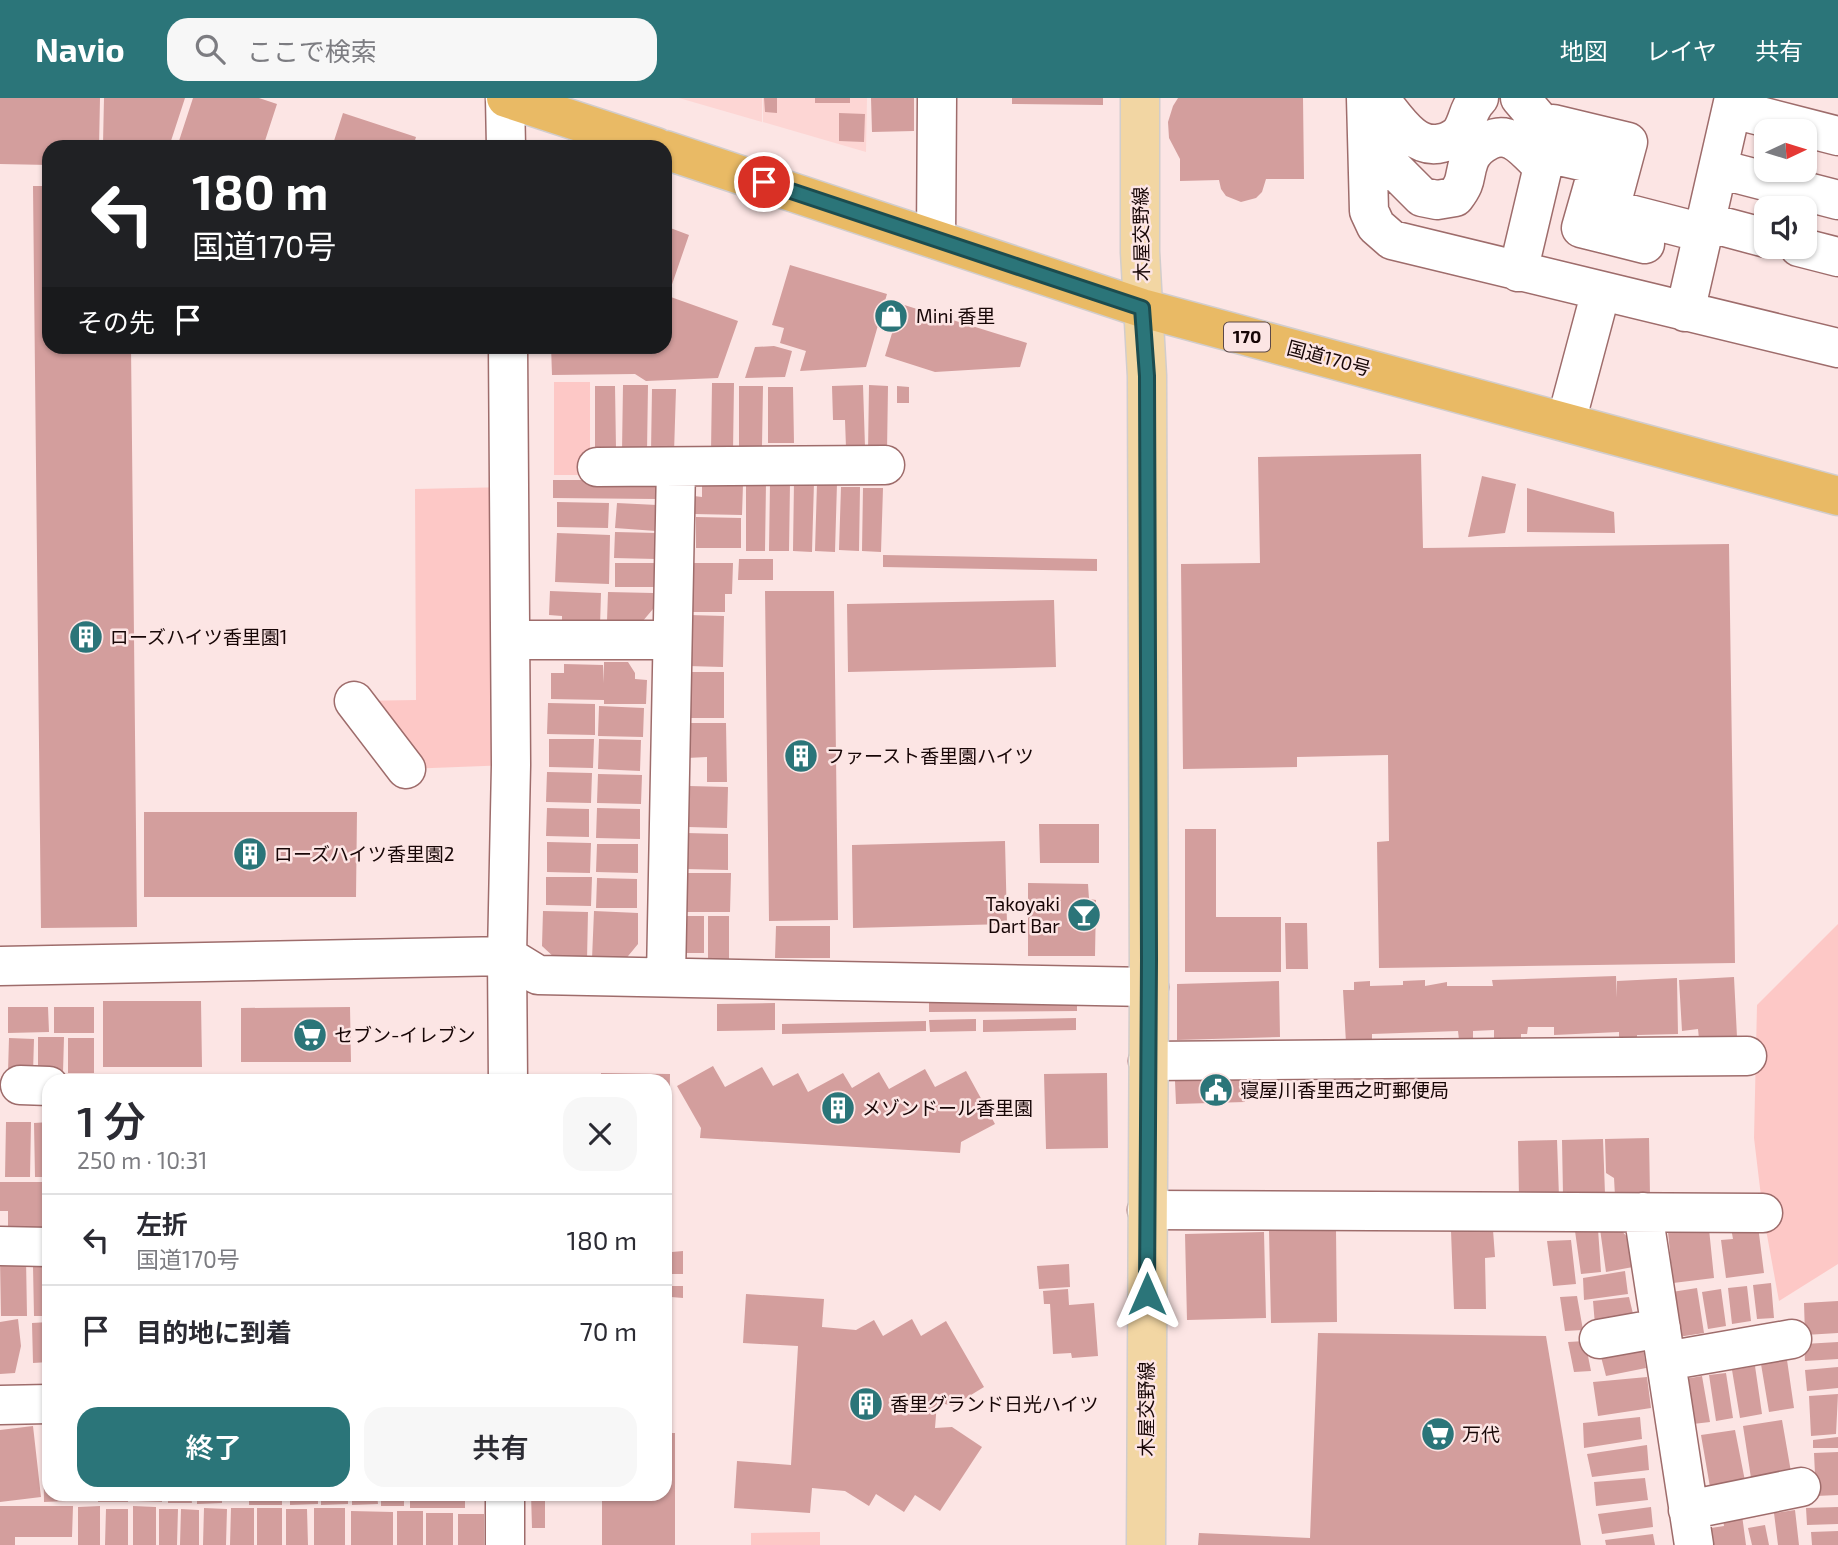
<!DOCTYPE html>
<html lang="ja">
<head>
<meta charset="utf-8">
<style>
	:root { --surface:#fff; --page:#f7f7f7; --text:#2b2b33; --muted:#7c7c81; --line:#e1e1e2; --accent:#2b7579 }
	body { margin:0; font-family:"Exo 2","Noto Sans JP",sans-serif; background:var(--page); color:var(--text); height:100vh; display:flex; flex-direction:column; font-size:26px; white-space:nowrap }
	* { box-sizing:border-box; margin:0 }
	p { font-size:23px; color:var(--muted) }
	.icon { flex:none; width:38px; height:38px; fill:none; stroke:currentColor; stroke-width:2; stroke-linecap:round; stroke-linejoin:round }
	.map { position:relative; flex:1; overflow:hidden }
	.details { position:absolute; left:42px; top:976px; width:630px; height:427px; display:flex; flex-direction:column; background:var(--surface); border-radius:21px; box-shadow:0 2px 5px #0004 }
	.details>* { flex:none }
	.guide { position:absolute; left:42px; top:42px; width:630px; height:214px; border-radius:21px; box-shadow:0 2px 5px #0004; background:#202124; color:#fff; overflow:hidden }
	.needle { width:46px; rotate:86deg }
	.fabs { position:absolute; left:1754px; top:21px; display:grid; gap:14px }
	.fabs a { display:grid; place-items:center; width:63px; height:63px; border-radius:14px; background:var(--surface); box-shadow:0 2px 5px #0004; font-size:35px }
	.pin { position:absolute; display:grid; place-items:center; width:60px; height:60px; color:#fff; margin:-30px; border:4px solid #fff; border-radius:50%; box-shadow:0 2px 7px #0007 }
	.me { position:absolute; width:77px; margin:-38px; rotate:0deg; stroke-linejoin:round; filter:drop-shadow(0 0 5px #0008) }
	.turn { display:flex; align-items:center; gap:24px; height:147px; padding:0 35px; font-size:32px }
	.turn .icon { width:91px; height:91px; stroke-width:2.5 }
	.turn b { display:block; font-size:49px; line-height:60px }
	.then { display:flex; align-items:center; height:66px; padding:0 35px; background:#0003; gap:14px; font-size:26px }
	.round { display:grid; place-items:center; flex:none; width:74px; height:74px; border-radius:21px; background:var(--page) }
	.headline { display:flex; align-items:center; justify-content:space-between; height:119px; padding:0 35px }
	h1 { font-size:42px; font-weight:600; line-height:52px }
	.primary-button { display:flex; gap:14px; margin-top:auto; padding:14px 35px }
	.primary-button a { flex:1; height:80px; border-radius:21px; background:var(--accent); color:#fff; font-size:28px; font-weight:600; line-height:80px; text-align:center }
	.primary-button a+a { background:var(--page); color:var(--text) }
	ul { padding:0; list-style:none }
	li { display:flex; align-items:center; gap:21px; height:91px; padding:0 35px; border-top:2px solid var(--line) }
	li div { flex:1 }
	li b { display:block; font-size:26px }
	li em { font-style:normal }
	header { display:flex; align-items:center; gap:42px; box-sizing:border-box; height:98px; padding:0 35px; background:var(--accent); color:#fff }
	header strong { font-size:33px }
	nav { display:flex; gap:38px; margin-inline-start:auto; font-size:24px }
	.search { width:490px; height:63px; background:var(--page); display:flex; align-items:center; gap:18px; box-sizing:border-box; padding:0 24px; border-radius:21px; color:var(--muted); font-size:26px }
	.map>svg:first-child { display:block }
</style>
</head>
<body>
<header>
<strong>Navio</strong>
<div class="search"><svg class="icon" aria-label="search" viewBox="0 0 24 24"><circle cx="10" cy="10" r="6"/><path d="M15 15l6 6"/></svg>ここで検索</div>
<nav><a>地図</a><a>レイヤ</a><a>共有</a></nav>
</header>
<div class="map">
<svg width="1838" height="1447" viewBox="0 0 1838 1447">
	<rect width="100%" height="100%" fill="#fce5e4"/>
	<!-- built -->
	<path fill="#fdd6d4" d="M679,0H762V24Z
		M763,0H867L866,54L763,24Z"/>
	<!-- green -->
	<path fill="#fdc8c6" d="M554,284H590V377H554Z
		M513,389L511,667L406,671L354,603L416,602L415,391Z
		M1838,826V1166L1779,1203L1763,1115L1754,1040L1757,907Z
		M820,1434V1447H751V1435Z"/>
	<!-- building -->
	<path fill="#d39e9d" d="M0,0H100L99,49H49V67L0,66Z
		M104,0H185L169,49H112L103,46Z
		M193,0H259L277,6L263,49H177Z
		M764,0H777V15L765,14Z
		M815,0H850V5H815Z
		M871,0H914V33L872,34Z
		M1012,0H1103V7L1012,6Z
		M1178,0H1303L1304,81H1266L1262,94L1256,100L1241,104L1226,98L1221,91L1219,82L1180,83V61L1169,40L1168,24L1173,8Z
		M343,15L416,39L413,49H332Z
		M839,15L865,16L864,44L839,43Z
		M33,88H49V248H131L137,829L41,830Z
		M665,128L689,137L668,198L738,223L718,280L646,283L635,276L552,277L551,248H665Z
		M790,167L887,196L866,269L800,273L806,253L780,245L784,230L772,227Z
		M901,206L1027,245L1020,269L935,274L885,258Z
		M774,248L792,253L785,279L745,280L755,249Z
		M712,285H734L733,354H711Z
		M623,287H648L647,354H622Z
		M863,287L865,349L846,350L845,322H833L832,288Z
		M869,287L888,288L887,354H868Z
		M595,288H615L616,351L595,352Z
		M739,288H763L762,348H739Z
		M897,288L909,289V305H897Z
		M768,289H793L794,345H768Z
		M652,291H676L674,355L651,354Z
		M1421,356L1423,450L1729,446L1735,865L1379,870L1377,744L1389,743L1388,657L1297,659V669L1183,671L1181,466L1260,465L1258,359Z
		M1482,378L1516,386L1505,435L1468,439Z
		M553,382H644L656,387V401L553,400Z
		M794,383L814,384L812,454L793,453Z
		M746,384H766L765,453H746Z
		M770,384L790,385L789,453H769Z
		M702,385L743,386L742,417L694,416V398L702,399Z
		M817,385H837L835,454L815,453Z
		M841,389H860L859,453L839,452Z
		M863,390H883L881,454L862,453Z
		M1527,390L1614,414L1615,435L1527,434Z
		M557,404L609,405L608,430L557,429Z
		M617,405L657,407L656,433L615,430Z
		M696,419L741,420V450H696Z
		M615,434L657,435L656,461L614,460Z
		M557,435L610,437L609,486L555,484Z
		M883,457L1097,461V473L883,469Z
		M739,461H773V482H738Z
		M615,465H654V489H615Z
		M691,465H733L732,496H725V514H690Z
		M550,493L601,495L600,528L562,526V518L549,517Z
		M765,493H834L838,822L769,823Z
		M608,494L653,495V511L642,524L607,523Z
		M1054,502L1056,569L848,574L847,506Z
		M689,517L724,518L723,569L688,568Z
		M604,564H628L635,575V581L647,582L646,606H604V602L551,601V575H564V566L603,567L604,585Z
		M687,574H724V620H687Z
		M548,605L595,606V637L547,636Z
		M599,608L644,610L643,639L598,638Z
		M687,625H726L727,684H707V659L687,660Z
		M549,641H594L593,670L549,669Z
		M599,641L641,642L640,673L598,671Z
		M547,674L592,675L591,705L546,704Z
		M598,676L642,677L641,706L597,705Z
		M689,688L728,689L727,730L688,729Z
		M547,710L589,711V739L546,738Z
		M597,710L640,711V741L596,740Z
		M144,714H357L356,799H144Z
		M1039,726H1099V765H1040Z
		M1185,731H1216V819H1281V874H1185Z
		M686,735L728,736V772L686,771Z
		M1005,743L1007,826L853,830L852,747Z
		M547,744L591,745L590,775L547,774Z
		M597,746H638V775L596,774Z
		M686,775H731L730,814H685Z
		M546,779H592L591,808L546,807Z
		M597,780L637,781V810H596Z
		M1028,785L1088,786L1089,801L1096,802L1095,858H1028Z
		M543,813L588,814L587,862L556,861L542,848Z
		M594,813L638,815V846L624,863L592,861Z
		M684,818H704V855H683Z
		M708,818H729V861H708Z
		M1285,825H1307L1308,871H1286Z
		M776,828H830V860H775Z
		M1616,878L1617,900V883L1677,880L1678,936L1637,937V941L1619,942V934L1554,937V929H1528L1527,936H1521V942L1494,943V932L1473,933V943L1459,942L1458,933L1372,936V944L1346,945L1343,892H1354V884L1370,883V888L1403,887V883L1425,882V888L1447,884V888H1493L1492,882Z
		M1734,879L1737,939L1699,941L1698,931L1682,933L1679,882Z
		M1279,883L1280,939L1177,942V886Z
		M1077,901V913L929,914V903Z
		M103,903H201L202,969H103Z
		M775,905V932L717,933V906Z
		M8,909H48L49,934L8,935Z
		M54,909H94V935H54Z
		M350,909L351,964H241V910Z
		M1076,920V932L983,934V922Z
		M976,921V933L930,934L929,922Z
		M926,923V933L782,936V926Z
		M38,939H64L63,975L38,974Z
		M9,940L34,941L33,975L8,974Z
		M68,940H94V975H68Z
		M713,968L725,989L762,969L773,988L798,975L808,994L843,975L852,990L879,974L889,991L925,971L935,989L966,973L995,1026L961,1044L960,1055L700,1040L701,1030L677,988Z
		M601,975L670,976L668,1092L665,1091V984H601Z
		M1107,975L1108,1050L1046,1051L1044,976Z
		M1244,981L1245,1004L1176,1006L1175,983Z
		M6,1024H31L30,1079H5Z
		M49,1024V1079H35L34,1025Z
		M1649,1040L1650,1097L1615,1098L1614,1080L1606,1075L1605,1041Z
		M1603,1041L1605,1096L1563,1097L1562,1042Z
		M1557,1042L1559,1099L1519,1100L1518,1043Z
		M0,1084H49V1133H8V1113H0Z
		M1758,1128L1764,1175L1726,1180L1721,1142L1733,1141L1731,1130Z
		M1619,1130L1629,1141L1633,1169L1606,1174L1600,1131Z
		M1336,1131L1337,1224L1271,1225L1269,1132Z
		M1598,1131L1601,1174L1581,1176L1575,1133Z
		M1709,1131L1714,1180L1673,1185L1668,1134Z
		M1493,1132L1495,1159L1485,1160L1486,1211H1454L1451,1133Z
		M1264,1134L1266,1220L1187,1222L1185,1136Z
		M1571,1142L1576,1186L1553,1188L1547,1143Z
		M683,1153V1176H672V1154Z
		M26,1160L27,1218H1L0,1161Z
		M1069,1166L1070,1189L1039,1191L1037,1168Z
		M33,1168H49V1218H34Z
		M1625,1173L1628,1196L1584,1202L1583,1180Z
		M1771,1185L1774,1220L1757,1221L1753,1187Z
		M671,1188H683V1200L671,1199Z
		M1747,1188L1751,1223L1732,1226L1728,1190Z
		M1697,1190L1704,1235L1678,1239L1672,1194Z
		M1068,1191L1069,1207L1094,1205L1098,1258L1072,1260L1071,1255L1053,1256L1050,1206H1044L1043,1193Z
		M1721,1191L1726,1228L1708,1231L1702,1194Z
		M746,1196L824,1201L822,1229L856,1232L874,1222L883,1238L912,1221L921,1238L946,1223L984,1289L953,1308L937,1304L935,1330L952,1329L982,1349L940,1413L915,1397L904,1414L876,1396L869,1408L845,1393L812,1390L810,1415L734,1410L737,1363L791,1367L798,1248L743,1245Z
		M1577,1198L1583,1232L1565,1233L1560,1199Z
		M1629,1199L1634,1220L1595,1227L1593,1203Z
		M1838,1203V1235L1805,1237L1804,1205Z
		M18,1221L21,1248L15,1275L0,1276V1224Z
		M49,1224V1264L33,1265L32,1225Z
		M1318,1235L1546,1238L1581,1447H1198L1199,1435L1310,1440Z
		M1585,1243L1591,1273L1574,1274L1568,1244Z
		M1838,1244V1261L1805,1263L1804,1246Z
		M1643,1248L1646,1270L1606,1278L1600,1255Z
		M1787,1262L1794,1310L1769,1314L1761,1266Z
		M1755,1268L1762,1316L1740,1320L1732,1272Z
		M1838,1269V1290L1807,1293L1805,1272Z
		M1726,1275L1733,1320L1716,1323L1709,1277Z
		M1702,1278L1710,1324L1693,1326L1685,1281Z
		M1647,1279L1651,1310L1598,1318L1593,1284Z
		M1838,1296L1836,1336L1811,1338L1809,1298Z
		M1640,1319L1642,1341L1584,1350L1583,1325Z
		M1782,1322L1791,1374L1751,1380L1743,1328Z
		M33,1328L41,1399L0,1404V1332Z
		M1735,1332L1745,1383L1710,1389L1701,1337Z
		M665,1335H675V1447H602V1396H665Z
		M1838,1339V1350H1813V1342Z
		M43,1340H49V1396H66L67,1403L44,1404Z
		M1647,1347L1649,1372L1592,1379L1587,1356Z
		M1838,1354V1397L1816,1398L1814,1355Z
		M1645,1380L1648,1402L1596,1408L1594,1384Z
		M70,1396H92V1403H70Z
		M98,1396H128V1404H98Z
		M135,1396H162V1404L135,1403Z
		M168,1396H191L192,1405H168Z
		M197,1396H222V1405L197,1406Z
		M249,1396H282V1407H249Z
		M290,1396H318V1406L290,1407Z
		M321,1396H348V1406L321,1407Z
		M352,1396H377L378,1406L352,1407Z
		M381,1396H404V1408H381Z
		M410,1396H465V1410H410Z
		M531,1396H545V1430H532Z
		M0,1408H73L72,1439H15V1447H0Z
		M100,1408V1447H78V1409Z
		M133,1408L156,1409V1447H133Z
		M1651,1409L1653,1429L1602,1436L1598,1416Z
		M1838,1409V1426L1807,1427L1806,1410Z
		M204,1410L227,1411L226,1447H203Z
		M231,1410H254V1447H230Z
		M257,1410H282V1447H257Z
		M314,1410H345V1447H314Z
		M106,1411H128V1447H105Z
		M159,1411H178L177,1447H159Z
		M181,1411L199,1412V1447H180Z
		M286,1411H307L308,1447H286Z
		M1795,1412L1799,1447H1778L1774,1415Z
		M351,1413L393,1414V1447H351Z
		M397,1413H423V1447H397Z
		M426,1415H453V1447H426Z
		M458,1416H484V1447H458Z
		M1742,1417L1746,1447H1714L1711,1430L1724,1428L1723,1420Z
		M1765,1427L1769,1447H1752L1748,1430Z
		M1838,1433V1447H1812L1811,1434Z
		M1653,1436L1655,1447H1606L1605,1442Z"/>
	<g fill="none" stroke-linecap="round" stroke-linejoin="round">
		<!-- minor casing -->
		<g stroke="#9e6c6b" stroke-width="41">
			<path id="minor" d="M505,0L506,49
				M1366,0L1369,113L1376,128L1392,142L1838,250
				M1379,0C1395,19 1414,53 1442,45C1449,44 1457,39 1461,34C1469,22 1467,12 1479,0
				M1520,0L1550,35
				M1733,11L1838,38
				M1553,26L1628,44L1610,111L1703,135
				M1368,45L1422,99L1437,102L1455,99C1468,82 1463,80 1469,63C1472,54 1480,47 1488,43C1511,30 1527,54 1543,69
				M1546,55L1599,67L1581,130L1645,146
				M1719,71L1838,102
				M1706,124L1766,140
				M936,141L937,0
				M1799,149L1838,159
				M1518,174L1549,43
				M1685,214L1734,0
				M508,248L511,667L507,858L508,984
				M1566,324L1601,193
				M597,369L885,367
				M511,542H672
				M354,603L406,671
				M0,868L507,858L538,877L1149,889
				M666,879L676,369
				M1148,963L1747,958
				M20,987L49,988
				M1147,1112L1763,1115
				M1643,1114L1694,1447
				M0,1148L49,1149
				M1599,1241L1661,1230
				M1666,1263L1792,1241
				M0,1307L49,1306
				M1688,1412L1801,1389
				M505,1447V1396"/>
		</g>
		<!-- major casing -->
		<g stroke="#d1cdcd" stroke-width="41">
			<path id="major" d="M1140,0V154L1147,278L1149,889L1146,1447"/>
		</g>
		<!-- highway casing -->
		<g stroke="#d1cdcd" stroke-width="41">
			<path id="highway" d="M506,0L656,49
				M665,52L1142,210L1838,398"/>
		</g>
		<!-- minor -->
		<use href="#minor" stroke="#fff" stroke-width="38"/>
		<!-- major -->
		<use href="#major" stroke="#f2d6a3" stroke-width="38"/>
		<!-- highway -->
		<use href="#highway" stroke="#e9ba65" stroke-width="38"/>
	</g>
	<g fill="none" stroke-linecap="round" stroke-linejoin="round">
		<!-- route casing -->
		<g stroke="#1c4c4f" stroke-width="18">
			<path id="route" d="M764,84L1142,210L1147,278L1149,861L1147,1196"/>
		</g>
		<!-- route -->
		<use href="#route" stroke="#2b7579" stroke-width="12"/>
	</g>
	<!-- icons -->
	<defs>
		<g id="shop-disc" transform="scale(1.75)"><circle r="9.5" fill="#2b7579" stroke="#fce5e4"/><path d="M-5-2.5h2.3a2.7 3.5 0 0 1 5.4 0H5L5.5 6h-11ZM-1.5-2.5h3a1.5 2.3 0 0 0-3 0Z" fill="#fff"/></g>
		<g id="building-disc" transform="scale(1.75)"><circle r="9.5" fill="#2b7579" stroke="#fce5e4"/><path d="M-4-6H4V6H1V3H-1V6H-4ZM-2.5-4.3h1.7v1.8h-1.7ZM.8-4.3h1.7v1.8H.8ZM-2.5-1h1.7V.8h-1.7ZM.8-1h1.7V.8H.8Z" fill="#fff"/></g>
		<g id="bar-disc" transform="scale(1.75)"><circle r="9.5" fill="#2b7579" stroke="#fce5e4"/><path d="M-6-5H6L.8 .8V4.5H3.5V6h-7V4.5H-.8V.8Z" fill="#fff"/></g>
		<g id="supermarket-disc" transform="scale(1.75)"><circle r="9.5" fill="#2b7579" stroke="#fce5e4"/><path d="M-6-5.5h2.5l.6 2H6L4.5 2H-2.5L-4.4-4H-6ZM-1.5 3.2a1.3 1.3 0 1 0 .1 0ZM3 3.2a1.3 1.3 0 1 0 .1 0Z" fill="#fff"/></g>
		<g id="civic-disc" transform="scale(1.75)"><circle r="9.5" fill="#2b7579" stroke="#fce5e4"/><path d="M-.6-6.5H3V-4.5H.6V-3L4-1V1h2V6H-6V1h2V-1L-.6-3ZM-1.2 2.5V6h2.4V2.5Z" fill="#fff"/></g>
	</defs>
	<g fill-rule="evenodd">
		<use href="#shop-disc" x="891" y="218"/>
		<use href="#building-disc" x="86" y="539"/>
		<use href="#building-disc" x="801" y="658"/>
		<use href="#building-disc" x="250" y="756"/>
		<use href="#bar-disc" x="1084" y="817"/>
		<use href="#supermarket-disc" x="310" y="937"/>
		<use href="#civic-disc" x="1216" y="992"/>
		<use href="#building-disc" x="838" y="1010"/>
		<use href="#building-disc" x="866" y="1306"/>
		<use href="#supermarket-disc" x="1438" y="1336"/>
	</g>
	<g text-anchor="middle" stroke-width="5" stroke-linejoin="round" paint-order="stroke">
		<!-- shield labels -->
		<rect fill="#fce5e4" stroke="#5c4949" stroke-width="2" x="1224" y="224.5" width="46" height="29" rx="5"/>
		<g font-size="18" font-weight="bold" fill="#170606">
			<text x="1247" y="245">170</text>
		</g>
		<!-- street labels -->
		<g font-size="19" fill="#170606" stroke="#fce5e4">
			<text transform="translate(1141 136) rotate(-91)" y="7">木屋交野線</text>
			<text transform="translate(1329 260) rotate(15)" y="7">国道170号</text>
			<text transform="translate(1146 1311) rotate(-90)" y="7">木屋交野線</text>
		</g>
		<!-- poi labels -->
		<g font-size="19" fill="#170606" stroke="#fce5e4" text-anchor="start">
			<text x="916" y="225">Mini 香里</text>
			<text x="110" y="546">ローズハイツ香里園1</text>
			<text x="826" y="665">ファースト香里園ハイツ</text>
			<text x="274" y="763">ローズハイツ香里園2</text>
			<text x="1060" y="813" text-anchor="end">Takoyaki<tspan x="1060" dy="22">Dart Bar</tspan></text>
			<text x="334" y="944">セブン-イレブン</text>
			<text x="1240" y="999">寝屋川香里西之町郵便局</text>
			<text x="862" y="1017">メゾンドール香里園</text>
			<text x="890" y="1313">香里グランド日光ハイツ</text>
			<text x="1462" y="1343">万代</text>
		</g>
	</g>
</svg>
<div class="fabs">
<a><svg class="needle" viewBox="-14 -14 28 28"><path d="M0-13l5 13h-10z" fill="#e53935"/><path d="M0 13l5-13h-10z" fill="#7c7c81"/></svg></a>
<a><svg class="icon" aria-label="sound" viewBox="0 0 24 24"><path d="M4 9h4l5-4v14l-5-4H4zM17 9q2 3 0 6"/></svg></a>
</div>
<div class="pin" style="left:764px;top:84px;background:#d93025"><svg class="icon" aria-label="arrive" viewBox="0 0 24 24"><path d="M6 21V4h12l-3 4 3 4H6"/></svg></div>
<svg class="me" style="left:1147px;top:1196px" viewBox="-20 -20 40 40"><path d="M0-17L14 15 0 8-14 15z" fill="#2b7579" stroke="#fff" stroke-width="4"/></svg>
<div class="guide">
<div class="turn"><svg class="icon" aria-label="left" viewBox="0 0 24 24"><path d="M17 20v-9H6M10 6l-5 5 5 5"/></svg><div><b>180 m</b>国道170号</div></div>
<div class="then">その先<svg class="icon" aria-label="arrive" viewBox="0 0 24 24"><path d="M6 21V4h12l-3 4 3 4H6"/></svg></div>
</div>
<section class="details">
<div class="headline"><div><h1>1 分</h1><p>250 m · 10:31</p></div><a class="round"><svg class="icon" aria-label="close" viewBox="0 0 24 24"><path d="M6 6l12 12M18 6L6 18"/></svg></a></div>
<ul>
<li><svg class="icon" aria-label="left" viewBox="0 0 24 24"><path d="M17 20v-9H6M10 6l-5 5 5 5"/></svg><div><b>左折</b><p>国道170号</p></div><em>180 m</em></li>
<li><svg class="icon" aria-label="arrive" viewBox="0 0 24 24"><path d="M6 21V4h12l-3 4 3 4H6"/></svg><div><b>目的地に到着</b></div><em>70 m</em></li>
</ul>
<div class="primary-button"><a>終了</a><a>共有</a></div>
</section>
</div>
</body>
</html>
